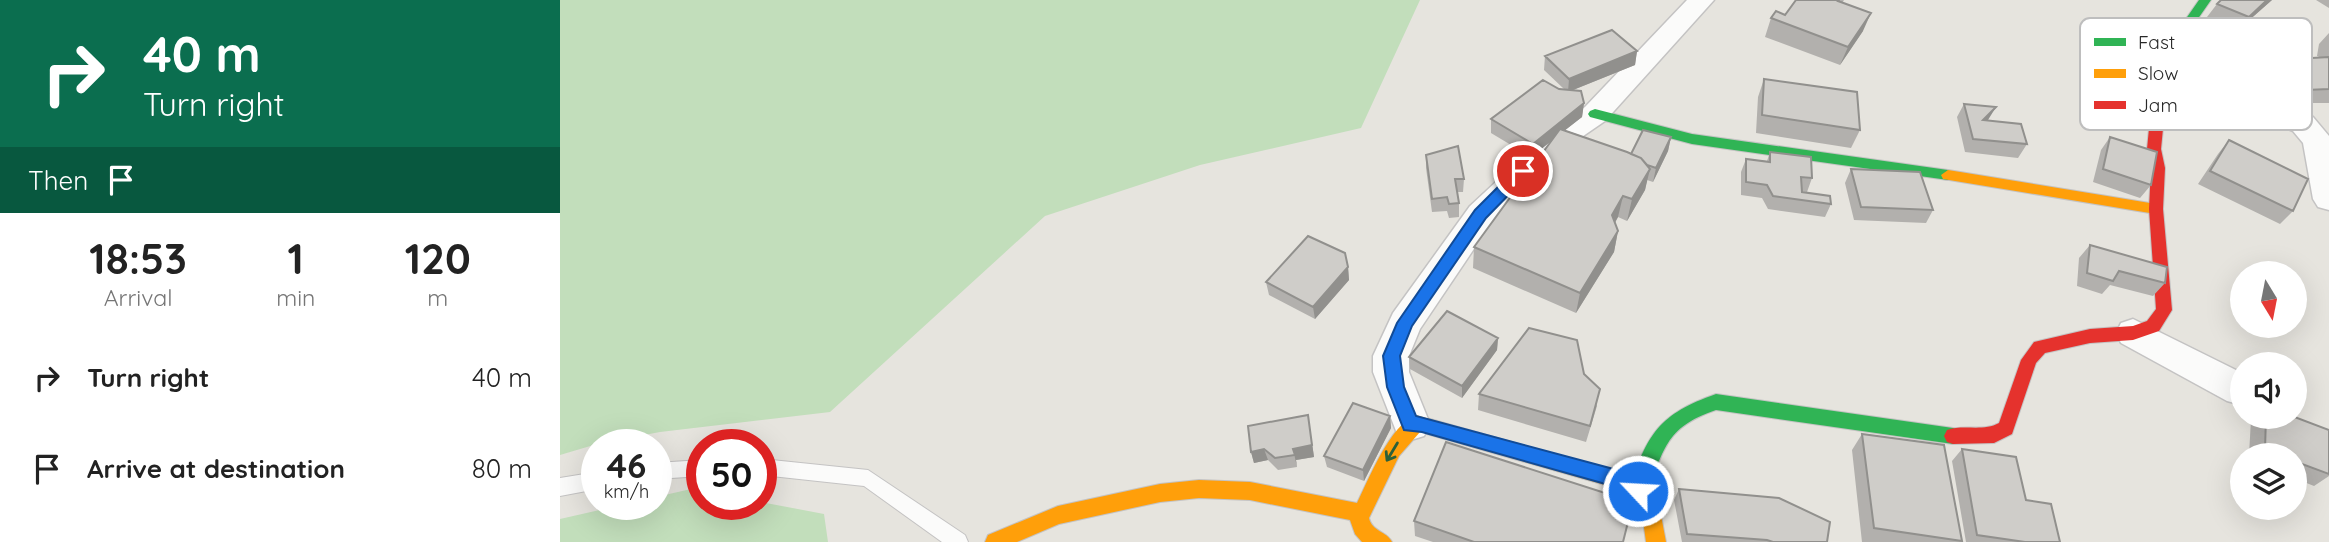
<!DOCTYPE html>
<html lang="en">
<head>
<meta charset="utf-8">
<style>
	:root { --surface:#fff; --page:#f2f2f2; --text:#222; --muted:#767676 }
	body { margin:0; font-family:Quicksand,sans-serif; background:var(--page); color:var(--text); height:100vh; display:flex; flex-direction:column; font-size:26px; white-space:nowrap }
	* { box-sizing:border-box; margin:0 }
	p { font-size:23px; color:var(--muted) }
	.icon { flex:none; width:38px; height:38px; fill:none; stroke:currentColor; stroke-width:2; stroke-linecap:round; stroke-linejoin:round }
	.map { position:relative; flex:1; overflow:hidden }
	.details { display:flex; flex-direction:column; background:var(--surface); width:560px }
	.details>* { flex:none }
	.guide { background:#0b6e4f; color:#fff; overflow:hidden }
	.needle { width:46px; rotate:170deg }
	.controls { position:absolute; left:1670px; top:261px; display:grid; gap:14px }
	.controls a { display:grid; place-items:center; width:77px; height:77px; border-radius:50%; background:var(--surface); box-shadow:0 7px 28px #0002; font-size:35px }
	.speed { position:absolute; left:21px; top:429px; display:flex; gap:14px; font-size:35px; font-weight:700; text-align:center }
	.speed>* { display:grid; place-content:center; width:91px; height:91px; border-radius:50%; background:var(--surface); box-shadow:0 7px 28px #0002; line-height:1 }
	.speed small { font-size:18px; font-weight:400 }
	.speed .limit { border:10px solid #d22; background:#fff; color:#111 }
	.pin { position:absolute; display:grid; place-items:center; width:60px; height:60px; color:#fff; margin:-30px; border:4px solid #fff; border-radius:50%; box-shadow:0 2px 7px #0007 }
	.me { position:absolute; width:77px; margin:-38px; rotate:295deg; stroke-linejoin:round; filter:drop-shadow(0 0 5px #0008) }
	.turn { display:flex; align-items:center; gap:24px; height:147px; padding:0 28px; font-size:32px }
	.turn .icon { width:91px; height:91px; stroke-width:2.5 }
	.turn b { display:block; font-size:49px; line-height:60px }
	.then { display:flex; align-items:center; height:66px; padding:0 28px; background:#0003; gap:14px; font-size:26px }
	.eta { display:flex; justify-content:space-evenly; align-items:center; height:119px; text-align:center }
	.eta b { font-size:42px; font-weight:700; line-height:49px }
	ul { padding:0; list-style:none }
	li { display:flex; align-items:center; gap:21px; height:91px; padding:0 28px }
	li div { flex:1 }
	li b { display:block; font-size:26px }
	li em { font-style:normal }
	main { display:flex; flex:1; min-height:0 }
	.map>svg:first-child { display:block }
</style>
</head>
<body>
<main>
<section class="details">
<div class="guide">
<div class="turn"><svg class="icon" aria-label="right" viewBox="0 0 24 24"><path d="M7 20v-9h11M14 6l5 5-5 5"/></svg><div><b>40 m</b>Turn right</div></div>
<div class="then">Then<svg class="icon" aria-label="arrive" viewBox="0 0 24 24"><path d="M6 21V4h12l-3 4 3 4H6"/></svg></div>
</div>
<div class="eta">
<div><b>18:53</b><p>Arrival</p></div>
<div><b>1</b><p>min</p></div>
<div><b>120</b><p>m</p></div>
</div>
<ul>
<li><svg class="icon" aria-label="right" viewBox="0 0 24 24"><path d="M7 20v-9h11M14 6l5 5-5 5"/></svg><div><b>Turn right</b></div><em>40 m</em></li>
<li><svg class="icon" aria-label="arrive" viewBox="0 0 24 24"><path d="M6 21V4h12l-3 4 3 4H6"/></svg><div><b>Arrive at destination</b></div><em>80 m</em></li>
</ul>
</section>
<div class="map">
<svg width="1769" height="542" viewBox="0 0 1769 542">
	<rect width="100%" height="100%" fill="#e6e4de"/>
	<!-- green -->
	<path fill="#c2debb" d="M0,0H860L801,128L640,165L485,216L270,412L100,432L37,444L0,455Z
		M131,489L142,491V504L201,502L264,514L268,542H0V519L66,504H96V497Z"/>
	<g fill="none" stroke-linecap="round" stroke-linejoin="round">
		<!-- lane casing -->
		<g stroke="#c4c3c3" stroke-width="2">
			<path id="lane" d="M201,459L308,470L405,535L408,542H382L304,486L201,475Z
				M142,460V476L96,479V463Z
				M37,472V489L0,496V478Z"/>
		</g>
		<!-- street casing -->
		<g stroke="#c4c3c3" stroke-width="3">
			<path id="street" d="M1127,0H1154L1045,121L1013,143L932,222L860,329L849,356V372L870,424L864,436L851,440L838,436L813,372V356L833,313L910,206L993,129L1025,107Z
				M1606,59L1753,117L1769,136V210L1758,207L1753,199L1743,143L1733,131L1596,74L1592,68L1596,62Z
				M1573,319L1682,373V405L1667,401L1561,343L1556,333L1561,323Z"/>
		</g>
		<!-- fast casing -->
		<g stroke="#c4c3c3" stroke-width="2">
			<path id="fast" d="M1639,0H1651L1621,43L1605,108L1603,111H1593L1591,108L1609,43Z
				M1035,109L1132,134L1388,170L1395,175L1388,180L1132,144L1030,117L1028,114L1030,111Z
				M1156,394L1393,428L1399,430L1402,436L1399,442L1393,444L1156,410C1103,428 1105,451 1085,496L1078,499L1071,496L1069,490C1087,434 1099,414 1156,394Z"/>
		</g>
		<!-- slow casing -->
		<g stroke="#c4c3c3" stroke-width="2">
			<path id="slow" d="M1388,170L1596,204L1603,209L1596,214L1383,179L1381,175Z
				M856,415L1079,478L1100,510L1106,542H1086L1082,513L1066,491L860,432L839,456L809,518C812,532 827,531 832,542H802L795,534L790,520L690,500L639,498L600,502L499,524L457,542H425L428,535L498,506L600,484L639,480L690,482L797,503C809,479 830,425 856,415Z"/>
		</g>
		<!-- jam casing -->
		<g stroke="#c4c3c3" stroke-width="2">
			<path id="jam" d="M1598,103L1605,108L1601,149L1605,168L1603,209L1612,310L1599,331L1573,340L1530,343L1485,353L1476,363L1452,434L1434,443L1393,444L1387,442L1384,436L1387,430C1403,424 1423,432 1439,423L1461,360L1474,342L1530,329L1573,326L1587,321L1596,309L1589,209L1591,168L1587,149L1591,108Z"/>
		</g>
		<!-- lane -->
		<use href="#lane" fill="#fbfbfa" fill-rule="evenodd"/>
		<!-- street -->
		<use href="#street" fill="#fbfbfa" fill-rule="evenodd"/>
		<!-- fast -->
		<use href="#fast" fill="#30b455" fill-rule="evenodd"/>
		<!-- slow -->
		<use href="#slow" fill="#ff9f0a" fill-rule="evenodd"/>
		<!-- jam -->
		<use href="#jam" fill="#e5322d" fill-rule="evenodd"/>
	</g>
	<!-- wall -->
	<path fill="#b2b0ad" d="M1236,0H1284L1282,3L1303,31L1280,65L1205,37L1211,18L1225,15Z
		M1712,0L1678,30L1647,17L1657,4Z
		M1756,0H1769V8Z
		M1574,26L1591,79L1581,92L1541,76Z
		M1769,33V103H1734L1703,73L1715,60L1762,58L1757,56L1759,44Z
		M1077,51L1075,65L1013,90L1024,103L1022,117L1005,130L1071,154L1111,137L1108,151L1093,182L1087,180L1085,190L1067,221L1058,217L1055,223L1058,231L1054,252L1016,313L913,268L914,247L991,141L971,157L931,133V119L999,89H1004L984,70L985,56Z
		M1204,79L1300,130L1291,148L1196,133L1198,97Z
		M1404,104L1428,121L1467,144L1458,158L1405,152L1397,117Z
		M1550,137L1591,185L1580,198L1533,182L1541,150Z
		M1669,140L1733,211L1720,224L1638,184L1658,154Z
		M1210,152L1252,178L1247,192L1242,191V192L1271,204L1265,217L1208,209L1202,198L1181,195V172L1186,159L1207,161Z
		M866,155L904,179L903,192H897L899,203V217L889,218L887,211L872,212L866,168Z
		M1291,169L1373,210L1366,223L1294,220L1285,183Z
		M1530,245L1605,283L1593,296L1550,285L1542,294L1517,286L1519,258Z
		M788,267L789,280L755,319L709,295L706,282Z
		M938,338L937,350L902,398L850,369L849,357Z
		M1024,374L1037,406L1026,442L918,410L919,394Z
		M748,415L754,457L736,460L737,467L718,470L708,460L694,463L691,452Z
		M830,416L831,428L804,481L767,467L764,456Z
		M1694,416H1732L1769,430V476L1754,486L1734,478V455H1689L1691,419Z
		M1302,434L1402,541L1401,542H1302L1292,450Z
		M1402,449L1466,500L1500,542H1406L1392,461Z
		M1119,489L1267,542H1122L1114,500Z
		M854,521L1063,542H873L855,536Z"/>
	<!-- shaded-wall -->
	<path fill="#91908d" d="M1707,0H1712L1678,30L1689,17Z
		M1311,13L1303,31L1280,65L1288,47Z
		M1077,51L1075,65L1008,92L1009,79Z
		M1024,103L1022,117L971,157L973,144Z
		M1436,107L1428,120L1415,134L1423,120Z
		M1111,137L1108,151L1093,182L1096,168Z
		M1090,169L1085,190L1067,221L1072,199Z
		M1063,196L1058,217L1047,236L1052,215Z
		M1058,231L1054,252L1016,313L1020,293Z
		M788,267L789,280L755,319L753,307Z
		M938,338L937,350L902,398V386Z
		M748,415L754,457L736,460L737,467L733,449Z
		M830,416L831,428L804,481L803,470Z
		M704,449L708,460L694,463L691,452Z"/>
	<!-- building -->
	<path fill="#cfcdc9" stroke="#91908d" stroke-width="2" d="M1236,0H1279L1278,1L1311,13L1288,47L1211,18L1216,11L1225,15Z
		M1661,0H1707L1689,17L1657,4Z
		M1052,30L1077,51L1009,79L985,56Z
		M1769,57V89L1746,90L1715,60Z
		M1204,79L1297,92L1300,130L1202,115Z
		M983,80L999,89L1021,91L1024,103L973,144L931,119Z
		M1404,104L1436,107L1423,120L1461,124L1467,144L1413,139Z
		M1000,129L1067,152L1081,158L1090,169L1072,199L1063,196L1052,215L1058,231L1020,293L914,247Z
		M1083,130L1111,137L1096,168L1087,165L1081,158L1071,154Z
		M1550,137L1597,152L1591,185L1543,169Z
		M1669,140L1748,179L1733,211L1650,171Z
		M898,146L904,179H895L899,203L889,204L887,197L872,199L866,155Z
		M1210,152L1251,157L1252,178L1241,177L1242,192L1270,196L1271,204L1213,196L1207,185L1186,182V159L1210,162Z
		M1291,169L1360,172L1373,210L1301,207Z
		M748,236L785,253L788,267L753,307L706,282Z
		M1530,245L1607,267L1605,283L1559,271L1553,281L1527,273Z
		M887,311L938,338L902,386L849,357Z
		M969,328L1017,340L1024,374L1040,389L1030,426L919,394Z
		M793,403L830,416L803,470L764,456Z
		M748,415L752,445L733,449L735,455L715,458L704,449L691,452L688,426Z
		M1706,416H1732L1769,430V474L1734,461V455H1719L1705,450Z
		M1302,434L1384,445L1402,541L1314,528Z
		M886,442L1073,502L1063,542H914L854,521Z
		M1402,449L1456,457L1466,500L1491,504L1500,542H1465L1417,535Z
		M1119,489L1219,498L1270,522L1267,542H1213L1207,540L1127,534Z"/>
	<!-- one-way arrows -->
	<defs><path id="oneway-shaft" d="M-6 0H5M1.5-3L5.5 0L1.5 3" fill="none" stroke-width="1.6" stroke-linecap="round" stroke-linejoin="round" transform="scale(1.75)"/></defs>
	<use stroke="#2b603a" href="#oneway-shaft" transform="translate(832 452) rotate(121)"/>
	<!-- route -->
	<path fill="#1a73e8" stroke="#114b97" stroke-width="2" d="M963,166L968,167L970,171L968,175L926,218L852,326L840,356L844,387L856,416L1061,471L1085,484L1088,491L1085,497L1078,499L1056,487L862,432L844,430L827,387L823,356L837,323L915,210L958,167Z"/>
	<!-- legend -->
	<rect x="1520" y="18" width="232" height="112" rx="10" fill="#fff" stroke="#bebebe" stroke-width="2"/>
	<rect x="1534" y="38" width="32" height="8" fill="#30b455"/>
	<rect x="1534" y="69" width="32" height="9" fill="#ff9f0a"/>
	<rect x="1534" y="101" width="32" height="8" fill="#e5322d"/>
	<g font-size="19" fill="#282828">
		<text x="1578" y="49">Fast</text>
		<text x="1578" y="80">Slow</text>
		<text x="1578" y="112">Jam</text>
	</g>
</svg>
<div class="controls">
<a><svg class="needle" viewBox="-14 -14 28 28"><path d="M0-13l5 13h-10z" fill="#e53935"/><path d="M0 13l5-13h-10z" fill="#767676"/></svg></a>
<a><svg class="icon" aria-label="sound" viewBox="0 0 24 24"><path d="M4 9h4l5-4v14l-5-4H4zM17 9q2 3 0 6"/></svg></a>
<a><svg class="icon" aria-label="layers" viewBox="0 0 24 24"><path d="M12 4l9 5-9 5-9-5zM3 14l9 5 9-5"/></svg></a>
</div>
<div class="speed"><div>46<small>km/h</small></div><div class="limit">50</div></div>
<div class="pin" style="left:963px;top:171px;background:#d93025"><svg class="icon" aria-label="arrive" viewBox="0 0 24 24"><path d="M6 21V4h12l-3 4 3 4H6"/></svg></div>
<svg class="me" style="left:1078px;top:491px" viewBox="-20 -20 40 40"><circle r="17" fill="#1a73e8" stroke="#fff" stroke-width="3"/><path d="M0-11L8 9 0 5-8 9z" fill="#fff"/></svg>
</div>
</main>
</body>
</html>
